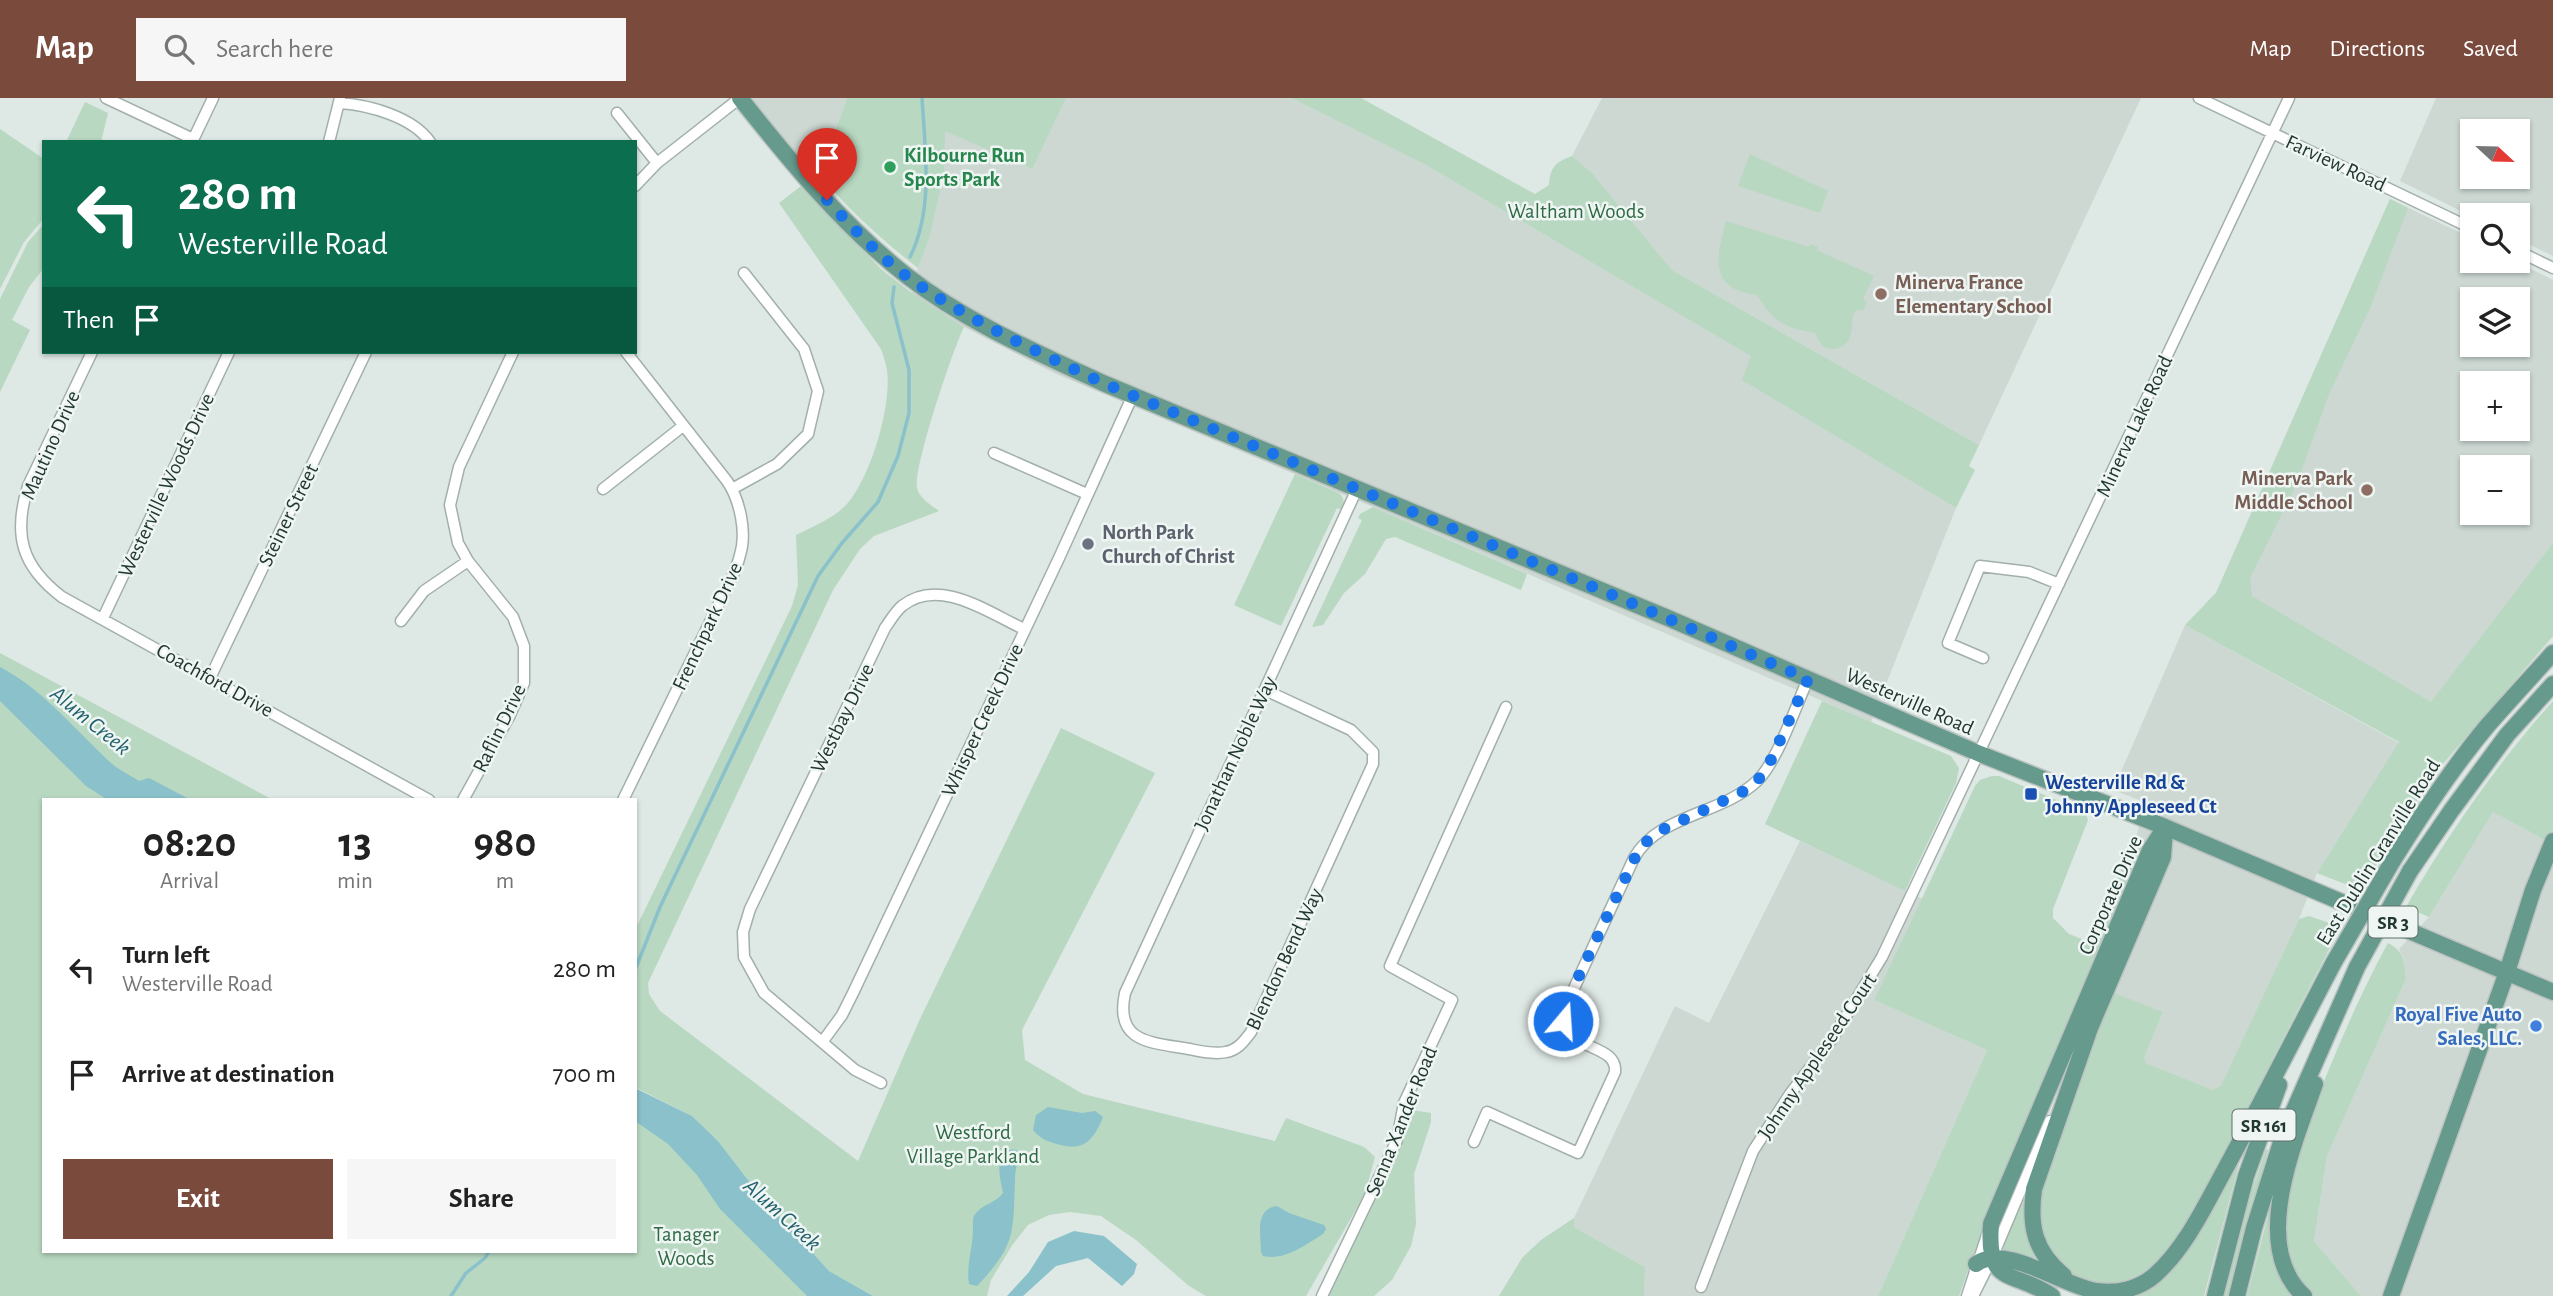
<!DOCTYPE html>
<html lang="en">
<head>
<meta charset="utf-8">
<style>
	:root { --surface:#fff; --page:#f6f6f6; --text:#222; --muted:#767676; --accent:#7a4b3d }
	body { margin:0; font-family:"Alegreya Sans",sans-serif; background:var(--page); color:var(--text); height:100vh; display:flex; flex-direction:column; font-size:26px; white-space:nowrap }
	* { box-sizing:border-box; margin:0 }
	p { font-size:23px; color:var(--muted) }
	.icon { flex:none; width:38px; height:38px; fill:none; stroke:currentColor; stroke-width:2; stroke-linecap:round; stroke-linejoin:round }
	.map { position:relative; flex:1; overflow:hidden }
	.details { position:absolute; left:42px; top:700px; width:595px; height:455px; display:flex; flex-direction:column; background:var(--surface); border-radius:0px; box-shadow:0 2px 5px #0004 }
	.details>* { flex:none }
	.top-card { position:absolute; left:42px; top:42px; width:595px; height:214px; border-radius:0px; box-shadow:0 2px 5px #0004; background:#0b6e4f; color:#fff; overflow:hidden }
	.needle { width:46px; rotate:112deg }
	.controls { position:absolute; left:2460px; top:21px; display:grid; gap:14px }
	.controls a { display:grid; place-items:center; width:70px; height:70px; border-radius:0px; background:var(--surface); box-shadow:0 2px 5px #0004; font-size:35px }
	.pin { position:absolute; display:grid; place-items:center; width:60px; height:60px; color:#fff; margin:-72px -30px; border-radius:50% 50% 50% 0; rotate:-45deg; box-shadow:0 0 7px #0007 }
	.pin .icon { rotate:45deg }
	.me { position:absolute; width:77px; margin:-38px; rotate:18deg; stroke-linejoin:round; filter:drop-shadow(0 0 5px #0008) }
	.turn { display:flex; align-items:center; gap:24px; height:147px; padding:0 21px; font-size:32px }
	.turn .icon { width:91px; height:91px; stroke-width:2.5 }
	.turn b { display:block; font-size:49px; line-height:60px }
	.then { display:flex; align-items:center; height:66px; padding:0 21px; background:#0003; gap:14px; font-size:26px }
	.eta { display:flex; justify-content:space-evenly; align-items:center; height:119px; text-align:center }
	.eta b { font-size:42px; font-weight:600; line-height:49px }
	.button { display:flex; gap:14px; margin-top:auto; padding:14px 21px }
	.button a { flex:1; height:80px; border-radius:0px; background:var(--accent); color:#fff; font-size:28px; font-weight:600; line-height:80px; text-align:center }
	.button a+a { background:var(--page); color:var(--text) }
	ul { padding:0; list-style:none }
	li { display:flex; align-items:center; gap:21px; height:105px; padding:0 21px }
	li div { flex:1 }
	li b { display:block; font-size:26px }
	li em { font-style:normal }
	header { display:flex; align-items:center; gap:42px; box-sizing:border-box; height:98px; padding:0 35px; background:var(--accent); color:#fff }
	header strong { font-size:33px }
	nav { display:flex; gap:38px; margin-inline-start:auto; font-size:24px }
	.search { width:490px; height:63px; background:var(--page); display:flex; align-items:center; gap:18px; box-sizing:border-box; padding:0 24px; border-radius:0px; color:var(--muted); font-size:26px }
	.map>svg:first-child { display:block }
</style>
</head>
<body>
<header>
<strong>Map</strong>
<div class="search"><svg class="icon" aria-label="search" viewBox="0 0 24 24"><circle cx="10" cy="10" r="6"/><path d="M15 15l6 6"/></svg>Search here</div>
<nav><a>Map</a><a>Directions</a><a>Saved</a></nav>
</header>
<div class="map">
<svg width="2553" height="1198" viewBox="0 0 2553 1198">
	<rect width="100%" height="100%" fill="#dee8e4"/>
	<!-- built -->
	<path fill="#cdd8d3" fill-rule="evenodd" d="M748,0H847L831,45L832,74L808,82Z
		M1066,0H1291L1426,67L1752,258L1743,282L1956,410L1871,624L1373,409L1054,275L964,229L912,195L918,170L929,141L944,32L1031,71Z
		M1602,0H2141L1979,347L1672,172L1592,75L1572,58Z
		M2436,0H2553V158L2518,141V117H2473V119L2400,83ZM2518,33V79H2473V33Z
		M2390,101L2473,141V163H2515L2553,182V538L2456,651L2205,506L2216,495ZM2473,201H2518V247H2473ZM2473,285H2518V331H2473ZM2473,369H2518V415H2473Z
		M2185,527L2399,645L2317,775L2299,821L2221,989L2213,992L2146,965L2144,960L2163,914L2085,885L2136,763L2140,752L2136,738L2147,705L2113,692Z
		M2493,714L2545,742L2550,740L2553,731V1198H2361L2314,1143L2327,1058L2406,881L2404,862L2399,851L2429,819Z
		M1800,743L1923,801L1874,902L1987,952L1878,1198H1644L1645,1169L1574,1129V1120L1675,908L1709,925Z"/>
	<!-- green -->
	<path fill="#b8d8c1" d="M847,0H1066L1032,71L945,33L944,75L929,141L918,170C882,142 849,112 820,78L832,74L831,45Z
		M1291,0H1361L1535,96L1549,87C1550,70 1555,64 1572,58L1592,75L1672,172L1979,347L1969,368L1975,372L1956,410L1742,282L1751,258L1426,67Z
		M85,4L108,15L101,44H66Z
		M0,31L44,61V120L24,144L0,191Z
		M1750,56L1828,93L1820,115L1738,88Z
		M801,88L882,172L912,195L964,229C953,251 913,370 917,390C919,400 931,407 939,413L874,438L860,451L833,492L648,885L649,896L660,913L858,1063L919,923L1061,630L1155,675L1022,932L1025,962L1083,996L1275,1043L1286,1020L1364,1049L1375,1059L1365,1096L1306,1198H1206L1189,1188L1136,1142L1101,1118L1070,1114L1049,1117L1028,1127L1013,1146L991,1182L987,1198H873L829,1173L758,1095L718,1043L692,1018L635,989V832L792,508L798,487L796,437C814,428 834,420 847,406C871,379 892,307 887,272C886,265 883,257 881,251L779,105Z
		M2390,101L2408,110L2371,208L2329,296L2297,385L2250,480L2252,498L2431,604L2553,445V538L2442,667L2408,716L2360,792L2317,775L2399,644L2185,527L2216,495Z
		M1726,123L1809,149L1810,146L1818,149L1817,152L1874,178L1863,201L1867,204L1863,213L1857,212L1854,215C1851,223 1853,231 1850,239C1846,251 1830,255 1821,246C1818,243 1817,239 1815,235C1783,230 1774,224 1757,197C1707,191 1717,158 1726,123Z
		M44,126V170L29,189L12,222L30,232L0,294V201L28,144Z
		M1295,376L1339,395C1344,400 1345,405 1342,412L1337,410L1281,528L1234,507Z
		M1373,409L1527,476L1521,492L1395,439L1386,441L1365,476L1344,495L1323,527L1312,529L1362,422L1358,420L1360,416Z
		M0,555L273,702H44V1153H635V1014L841,1198H0Z
		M1822,603L1951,658L1959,670L1956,685L1905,793L1765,726Z
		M2553,603V731L2550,740L2545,742L2493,714L2429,819L2406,809C2448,736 2497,666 2553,603Z
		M1992,678H1999L2085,714L2088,722L2053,811V820L2069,836L2089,844L2136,738L2140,752L1997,1091L1959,1198H1878L1987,952L1874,902L1975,688L1980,682Z
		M2309,818L2341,829C2303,900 2267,973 2230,1045C2211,1082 2189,1133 2159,1162C2140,1181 2112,1190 2086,1183C2053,1173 2036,1136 2038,1104C2038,1088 2049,1069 2054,1053C2073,1000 2092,947 2114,895L2163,914L2144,960L2146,965L2213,992L2221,988L2299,821Z
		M2388,845C2405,854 2404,863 2406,881L2327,1058L2314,1143L2361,1198H2312C2305,1189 2295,1178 2290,1168C2261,1105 2355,905 2388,845Z
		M1411,1012L1431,1015V1024L1414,1076L1416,1126L1411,1148L1392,1182L1374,1198H1328L1330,1191L1398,1055Z
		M2266,1051L2268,1052L2230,1198H2221L2239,1130Z
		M2237,1061L2240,1062L2204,1198H2125L2136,1195Z
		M2021,1105L2026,1107L2037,1158L2028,1163L2004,1153L2003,1150Z
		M2270,1110L2274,1111L2295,1198H2247Z
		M1574,1120V1129L1645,1169L1644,1198H1499L1522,1160L1541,1142Z"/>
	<!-- water -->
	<path fill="#8ac1ca" d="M0,569C44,592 75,632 111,665C119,672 130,677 139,683L149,680L191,702H108L86,688L0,603Z
		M635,990L692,1018L718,1043L758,1095L829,1173L873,1198H807L720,1111L697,1077L668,1046L635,1023Z
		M1048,1009L1082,1015L1095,1013L1103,1019C1093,1043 1084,1054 1057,1046C1047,1043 1040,1041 1033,1032L1036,1017Z
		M1013,1051L1018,1053C1019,1062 1015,1071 1015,1080C1013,1134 1017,1146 977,1188L969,1186C966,1168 973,1149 973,1131C973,1126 972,1119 976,1115C983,1106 996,1105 1003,1095C1000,1080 993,1057 1013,1051Z
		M1277,1108L1289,1115L1324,1127L1326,1131L1323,1136C1305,1147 1285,1163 1263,1158L1261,1154C1261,1136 1254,1111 1277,1108Z
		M1074,1133L1104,1138L1137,1166L1134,1176L1122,1188L1088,1160L1056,1168L1023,1198H1007L1029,1174L1048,1144Z"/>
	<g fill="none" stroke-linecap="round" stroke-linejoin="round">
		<!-- stream -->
		<path stroke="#8ac1ca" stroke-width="3.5" d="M910,159C934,111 925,52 922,0
			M635,872L660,809L818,478L842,445L878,404L898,358L909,315V272L892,205L894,189
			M451,1198L466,1175L485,1160L489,1153"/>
		<!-- street casing -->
		<g stroke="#a2afaa" stroke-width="13">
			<path id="street" d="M106,0L193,41
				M2199,0L2473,131
				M340,5C369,7 413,19 430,44
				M617,15L657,65
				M192,44L213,0
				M329,44L340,0
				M635,88L657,65L740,0
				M2518,153L2553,170
				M92,254L28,388C13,436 21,468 62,499L429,702
				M994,355L1087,396
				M603,391L683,328
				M732,391L777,366L808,336L818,293L804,251L744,175
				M103,520L229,254
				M401,523L424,493L468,463
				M1983,560L1948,545L1980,468L2029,474L2059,486
				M210,580L366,254
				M1265,592L1351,632L1373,654V666L1251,934C1244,943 1238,952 1226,954C1212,957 1197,952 1183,950C1146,944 1115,942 1125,895L1357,391
				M463,702L510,617L524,585V548L513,519L468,463L458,445L450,407L459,369L513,254
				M623,702L730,483C734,475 738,466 740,457C747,435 740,402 727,383L626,254
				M823,943L842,917L853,895L1059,460L1133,297
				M881,985L855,972L764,895L744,859L743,834L750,811L885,530C890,523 895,514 902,508C939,478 989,515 1024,531
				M1474,1044L1487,1014L1578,1055L1615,974C1618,943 1558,955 1564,912L1634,760C1659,716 1721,717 1757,683C1777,664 1796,608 1808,581
				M1701,1189L1753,1053L1790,996L1832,941L1882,859L2289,0
				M1322,1198L1397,1042L1404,1005L1452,902L1390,868L1506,609
				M1967,1198L1987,1137
				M1973,1198L1992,1160L2050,1023"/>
		</g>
		<!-- primary casing -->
		<g stroke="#bcc3c1" stroke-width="19">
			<path id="primary" d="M740,0C790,63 843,128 907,178C966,224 1036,254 1103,285L1668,520L1980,656L2165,729L2553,894
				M2392,764C2421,717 2452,670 2488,627C2509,603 2531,579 2553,555
				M2410,773L2451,713L2507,637L2553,586
				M1976,1166C2005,1145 2063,1188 2096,1193C2117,1196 2139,1191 2155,1177C2185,1150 2204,1110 2223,1075C2261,1006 2297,934 2334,864
				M2064,1178C2034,1153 2029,1128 2034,1091L2090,930L2163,759L2165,732
				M2052,1198C2013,1171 1986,1190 1991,1126L2150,752L2165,729
				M2215,1198L2246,1078L2279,987
				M2237,1198L2254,1130L2284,1035L2357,869
				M2304,1198C2249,1148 2295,1044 2315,986
				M2391,1198L2507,874L2533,792L2553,743"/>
		</g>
		<!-- street -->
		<use href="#street" stroke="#fff" stroke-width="10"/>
		<!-- primary -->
		<use href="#primary" stroke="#669a8c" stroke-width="16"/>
		<!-- primary-bridge casing -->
		<g stroke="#bcc3c1" stroke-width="19" stroke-linecap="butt">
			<path id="primary-bridge" d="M2334,864L2392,764
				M2357,869L2410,773"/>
		</g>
		<!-- primary-bridge -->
		<use href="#primary-bridge" stroke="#669a8c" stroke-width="16"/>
	</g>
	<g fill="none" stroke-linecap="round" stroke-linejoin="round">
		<!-- route -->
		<path stroke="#1a73e8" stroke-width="12" stroke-dasharray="0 21.6" d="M827,102C852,129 879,158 909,180C970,223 1036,253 1103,285L1634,506L1808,581L1770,664L1758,682L1744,693L1660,733L1640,749L1568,901L1563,923"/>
	</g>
	<!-- markers -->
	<circle fill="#2e9e5b" stroke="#eef5f2" stroke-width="2.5" cx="890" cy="69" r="7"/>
	<g fill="#8d6e63" stroke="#eef5f2" stroke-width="2.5">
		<circle cx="1881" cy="196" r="7"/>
		<circle cx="2367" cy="392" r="7"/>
	</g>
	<circle fill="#6b7280" stroke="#eef5f2" stroke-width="2.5" cx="1088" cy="446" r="7"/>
	<rect fill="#1a4fb4" stroke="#eef5f2" stroke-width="2.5" x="2024" y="689" width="14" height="14" rx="3.5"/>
	<circle fill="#3f7fe0" stroke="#eef5f2" stroke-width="2.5" cx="2536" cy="928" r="7"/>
	<g text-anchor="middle" stroke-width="5" stroke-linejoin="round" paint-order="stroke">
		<!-- shield labels -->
		<g fill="#eef5f2" stroke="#5e706a" stroke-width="2">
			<rect x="2368.5" y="808.5" width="49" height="31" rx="5"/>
			<rect x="2232.5" y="1011.5" width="63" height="31" rx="5"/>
		</g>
		<g font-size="19" font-weight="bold" fill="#213730">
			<text x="2393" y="831">SR 3</text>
			<text x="2264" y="1034">SR 161</text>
		</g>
		<!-- leisure labels -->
		<g font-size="21" font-weight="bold" fill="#27864d" stroke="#eef5f2" text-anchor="start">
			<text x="904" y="64">Kilbourne Run<tspan x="904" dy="24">Sports Park</tspan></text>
		</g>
		<!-- street labels -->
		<g font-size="21" fill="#213730" stroke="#eef5f2">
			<text transform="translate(2336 65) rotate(25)" y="7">Farview Road</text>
			<text transform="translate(2134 328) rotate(-65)" y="7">Minerva Lake Road</text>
			<text transform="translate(50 347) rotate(-66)" y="7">Mautino Drive</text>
			<text transform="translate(166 387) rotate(-65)" y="7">Westerville Woods Drive</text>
			<text transform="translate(288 417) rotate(-64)" y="7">Steiner Street</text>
			<text transform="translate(707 528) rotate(-65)" y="7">Frenchpark Drive</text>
			<text transform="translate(215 582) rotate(29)" y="7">Coachford Drive</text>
			<text transform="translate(1910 603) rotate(24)" y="7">Westerville Road</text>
			<text transform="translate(842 620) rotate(-64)" y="7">Westbay Drive</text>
			<text transform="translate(982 622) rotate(-65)" y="7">Whisper Creek Drive</text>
			<text transform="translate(499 630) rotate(-64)" y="7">Raflin Drive</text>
			<text transform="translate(1235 655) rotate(-65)" y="7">Jonathan Noble Way</text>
			<text transform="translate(2378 754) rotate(-58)" y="7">East Dublin Granville Road</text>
			<text transform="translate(2110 797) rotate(-66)" y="7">Corporate Drive</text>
			<text transform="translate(1284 861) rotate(-65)" y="7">Blendon Bend Way</text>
			<text transform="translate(1817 958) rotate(-56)" y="7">Johnny Appleseed Court</text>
			<text transform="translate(1401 1023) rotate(-68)" y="7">Senna Xander Road</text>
		</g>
		<!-- park labels -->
		<g font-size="21" fill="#2f6a45" stroke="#eef5f2">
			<text x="1576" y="120">Waltham Woods</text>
			<text x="973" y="1041">Westford<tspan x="973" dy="24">Village Parkland</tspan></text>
			<text x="686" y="1143">Tanager<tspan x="686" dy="24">Woods</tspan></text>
		</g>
		<!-- education labels -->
		<g font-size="21" font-weight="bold" fill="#785e54" stroke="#eef5f2" text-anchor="start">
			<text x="1895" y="191">Minerva France<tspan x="1895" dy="24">Elementary School</tspan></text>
			<text x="2353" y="387" text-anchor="end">Minerva Park<tspan x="2353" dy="24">Middle School</tspan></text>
		</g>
		<!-- worship labels -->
		<g font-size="21" font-weight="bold" fill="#5b616d" stroke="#eef5f2" text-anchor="start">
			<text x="1102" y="441">North Park<tspan x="1102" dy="24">Church of Christ</tspan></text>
		</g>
		<!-- transit labels -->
		<g font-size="21" font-weight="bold" fill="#164399" stroke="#eef5f2" text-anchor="start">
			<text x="2045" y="691">Westerville Rd &amp;<tspan x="2045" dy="24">Johnny Appleseed Ct</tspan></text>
		</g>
		<!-- shop labels -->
		<g font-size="21" font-weight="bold" fill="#366cbe" stroke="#eef5f2" text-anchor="end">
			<text x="2522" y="923">Royal Five Auto<tspan x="2522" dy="24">Sales, LLC.</tspan></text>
		</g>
		<!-- water labels -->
		<g font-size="23" font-style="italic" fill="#21616d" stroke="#eef5f2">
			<text transform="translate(91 622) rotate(39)" y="8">Alum Creek</text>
			<text transform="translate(783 1116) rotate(42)" y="8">Alum Creek</text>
		</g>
	</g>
</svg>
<div class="controls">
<a><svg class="needle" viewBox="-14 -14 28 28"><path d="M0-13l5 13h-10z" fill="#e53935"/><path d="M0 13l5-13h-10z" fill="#767676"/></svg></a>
<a><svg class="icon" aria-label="search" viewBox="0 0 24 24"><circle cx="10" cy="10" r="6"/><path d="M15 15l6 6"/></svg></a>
<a><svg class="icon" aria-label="layers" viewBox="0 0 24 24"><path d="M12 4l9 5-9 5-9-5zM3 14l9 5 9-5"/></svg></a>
<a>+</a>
<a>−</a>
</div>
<div class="pin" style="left:827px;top:102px;background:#d93025"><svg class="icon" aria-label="arrive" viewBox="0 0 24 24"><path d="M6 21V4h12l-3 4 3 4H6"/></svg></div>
<svg class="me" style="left:1563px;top:923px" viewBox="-20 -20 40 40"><circle r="17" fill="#1a73e8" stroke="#fff" stroke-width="3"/><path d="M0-11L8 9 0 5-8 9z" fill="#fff"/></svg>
<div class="top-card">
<div class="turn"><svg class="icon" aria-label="left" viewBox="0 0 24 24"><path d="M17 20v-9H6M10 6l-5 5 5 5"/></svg><div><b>280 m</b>Westerville Road</div></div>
<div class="then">Then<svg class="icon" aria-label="arrive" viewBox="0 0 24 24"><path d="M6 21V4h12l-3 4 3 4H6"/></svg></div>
</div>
<section class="details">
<div class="eta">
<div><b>08:20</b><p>Arrival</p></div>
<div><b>13</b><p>min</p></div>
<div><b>980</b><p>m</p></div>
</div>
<ul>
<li><svg class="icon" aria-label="left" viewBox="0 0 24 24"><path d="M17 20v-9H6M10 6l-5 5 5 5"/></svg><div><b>Turn left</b><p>Westerville Road</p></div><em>280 m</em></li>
<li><svg class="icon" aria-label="arrive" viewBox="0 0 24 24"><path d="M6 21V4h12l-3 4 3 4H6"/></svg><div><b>Arrive at destination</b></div><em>700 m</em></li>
</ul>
<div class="button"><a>Exit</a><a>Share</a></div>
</section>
</div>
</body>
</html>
